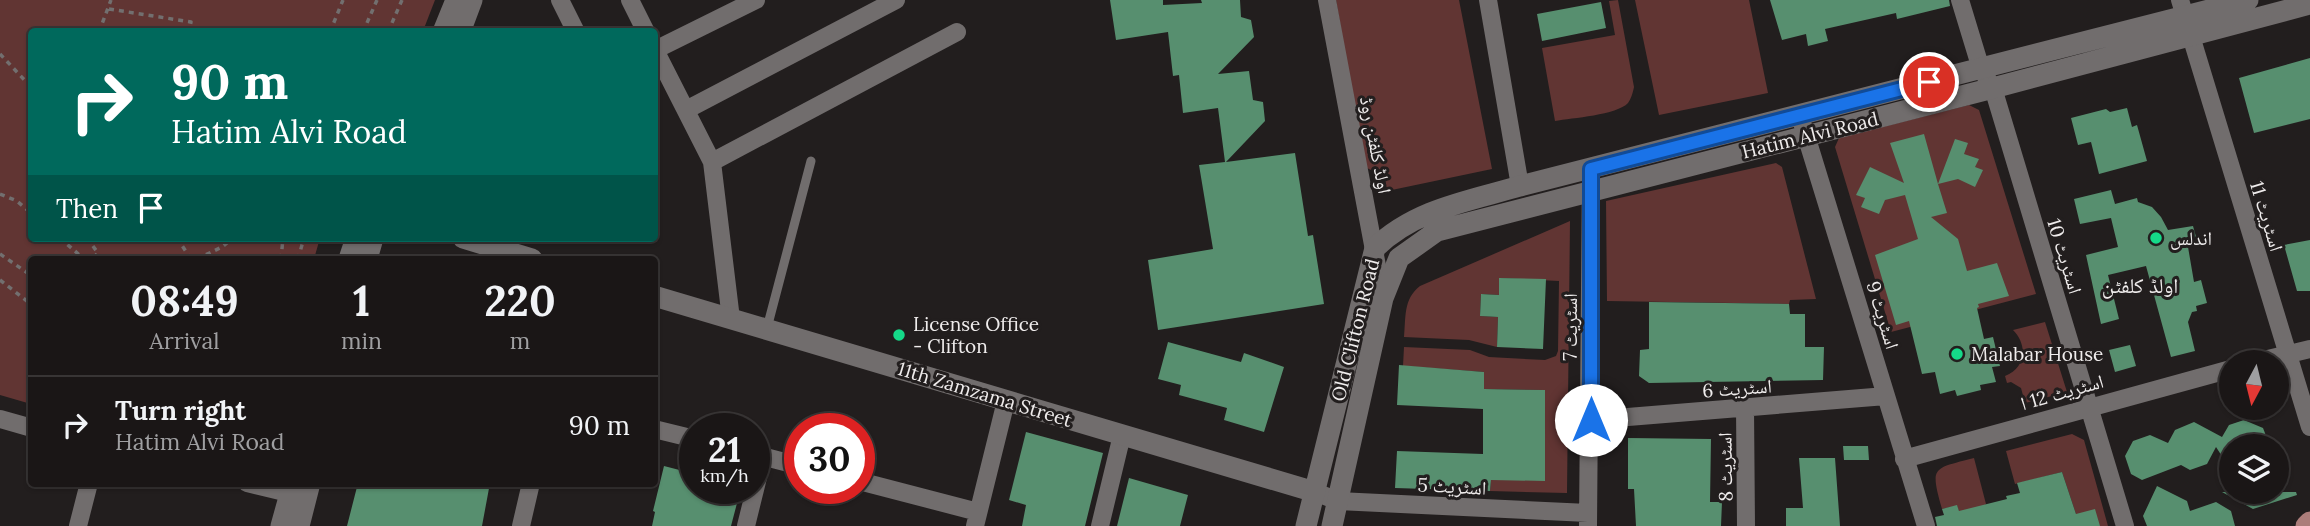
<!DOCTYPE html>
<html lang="en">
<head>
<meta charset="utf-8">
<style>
	:root { --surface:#1a1616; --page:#231f1f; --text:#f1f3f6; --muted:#9f9fa1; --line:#383535 }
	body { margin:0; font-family:Lora,"Noto Naskh Arabic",serif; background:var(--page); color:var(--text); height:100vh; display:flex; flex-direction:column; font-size:26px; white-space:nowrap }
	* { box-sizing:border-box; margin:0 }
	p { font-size:23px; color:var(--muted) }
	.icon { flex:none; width:38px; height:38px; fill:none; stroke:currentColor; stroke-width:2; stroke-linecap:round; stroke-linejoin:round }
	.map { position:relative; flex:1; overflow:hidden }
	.drawer { position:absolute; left:28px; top:256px; width:630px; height:231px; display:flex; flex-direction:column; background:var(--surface); border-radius:7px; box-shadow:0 2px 5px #0004,0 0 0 2px var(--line) }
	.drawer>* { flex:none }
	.banner { position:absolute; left:28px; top:28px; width:630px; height:214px; border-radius:7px; box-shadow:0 2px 5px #0004,0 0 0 2px var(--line); background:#00695c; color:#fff; overflow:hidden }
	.needle { width:46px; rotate:187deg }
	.tools { position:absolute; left:2219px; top:350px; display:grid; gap:14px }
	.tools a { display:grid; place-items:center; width:70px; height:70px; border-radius:50%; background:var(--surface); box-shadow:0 2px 5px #0004,0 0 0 2px var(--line); font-size:35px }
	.speed { position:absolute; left:679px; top:413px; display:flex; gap:14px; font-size:35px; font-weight:700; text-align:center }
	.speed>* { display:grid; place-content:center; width:91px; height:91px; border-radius:50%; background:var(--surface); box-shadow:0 2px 5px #0004,0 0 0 2px var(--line); line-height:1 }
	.speed small { font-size:18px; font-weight:400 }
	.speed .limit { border:10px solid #d22; background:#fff; color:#111 }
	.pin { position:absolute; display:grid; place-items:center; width:60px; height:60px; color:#fff; margin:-30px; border:4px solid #fff; border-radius:50%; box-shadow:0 2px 7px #0007 }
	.me { position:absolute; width:77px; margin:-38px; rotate:0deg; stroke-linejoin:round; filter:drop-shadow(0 0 5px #0008) }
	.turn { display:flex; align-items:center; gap:24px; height:147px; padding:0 28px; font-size:32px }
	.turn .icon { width:91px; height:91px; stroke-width:2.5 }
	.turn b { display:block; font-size:49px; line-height:60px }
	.then { display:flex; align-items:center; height:66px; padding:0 28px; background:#0003; gap:14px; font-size:26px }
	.eta { display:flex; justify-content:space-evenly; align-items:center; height:119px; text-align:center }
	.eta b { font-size:42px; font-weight:700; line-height:49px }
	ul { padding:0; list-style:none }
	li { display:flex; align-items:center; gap:21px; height:98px; padding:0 28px; border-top:2px solid var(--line) }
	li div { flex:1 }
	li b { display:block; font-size:26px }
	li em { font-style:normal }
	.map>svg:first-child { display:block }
</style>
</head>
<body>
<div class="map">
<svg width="2310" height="526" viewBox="0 0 2310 526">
	<rect width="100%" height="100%" fill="#221e1e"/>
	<!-- green -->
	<path fill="#613533" d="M0,0H435L423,31L32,32V238H320L314,259H32L31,404L0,395Z
		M1336,0H1459L1492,169L1387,191L1385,177L1365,167Z
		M1618,0L1634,87C1633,92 1631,99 1628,103C1617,115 1572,118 1555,121L1542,48L1615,35L1609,1Z
		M1635,0H1749L1768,93L1659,115Z
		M1969,105L1979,110L2036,294L1891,332L1835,147L1839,138Z
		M1776,163L1782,167L1816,299L1790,300L1789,304L1607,301L1606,201Z
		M1570,221L1567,493L1490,491L1491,480H1545V390L1484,389V372L1403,366L1404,347L1470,350L1489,357L1545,360L1556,356L1558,351L1559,281L1500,278L1499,295L1481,294L1480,316L1498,317L1497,347L1469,340L1404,337C1406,318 1403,299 1420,286Z
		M2045,322L2067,392L2025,403L2021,388L2011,382L2007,383L2005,376C2026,368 2028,345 2013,330Z
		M2072,434L2084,440L2108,526H2100L2076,514L2062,472L2015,484L2006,451Z
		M1974,458L1986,504L1964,526L1957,506L1942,509C1930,466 1932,469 1974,458Z"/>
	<!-- building -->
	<path fill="#578f6f" d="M1110,0H1163V5L1202,3L1201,0H1240L1241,17L1251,20L1254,37L1218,74L1249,71L1253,100L1263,102L1265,121L1226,162L1295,153L1308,236L1313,235L1324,304L1158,330L1148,260L1213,249L1199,165L1225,162L1218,108L1183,113L1179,75L1173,76L1168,32L1116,40Z
		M1770,0H1949L1950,6L1897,19L1896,13L1825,29L1828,41L1808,46L1806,34L1782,40Z
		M1601,2L1606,28L1542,41L1537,14Z
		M2310,58V119L2254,133L2239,78Z
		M2127,108L2132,127L2137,125L2147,161L2099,174L2091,142L2078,145L2071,118L2106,109L2110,112Z
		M1924,134L1938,184L1955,139L1968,143L1964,154L1979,159L1975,167L1983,170L1975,187L1958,179L1938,184L1947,213L1931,217L1958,239L1967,271L1997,263L2009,296L1978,304L1979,307L1977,308L1984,339L1993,337L2000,366L1992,367L1996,382L1980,385L1981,390L1957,396L1955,390L1940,394L1935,372L1922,374L1909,321L1896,325L1875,255L1918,239L1905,195L1885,200L1879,214L1861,207L1865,198L1856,195L1870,167L1904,183L1890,143Z
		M2111,190L2115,204L2137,198L2138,202L2152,207L2161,217L2168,230L2193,226L2198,244L2188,247L2194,282L2201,280L2207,303L2196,306L2197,311L2192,312L2188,322L2195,351L2171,357L2146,266L2108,275L2119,319L2101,324L2086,255L2118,247L2111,218L2080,224L2074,199Z
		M2310,240V291H2297L2284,245Z
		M1499,278L1546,279L1543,349L1497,347L1498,317L1480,316L1481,294L1499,295Z
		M1649,302L1789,304L1790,314H1805V347H1824L1823,380L1649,383L1639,376L1640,350L1649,349Z
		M1168,342L1241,362L1244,353L1284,367L1264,432L1224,420L1227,408L1179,395L1181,385L1158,379Z
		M2130,345L2136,366L2115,372L2109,350Z
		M1399,365L1484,372V389L1545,390V481L1491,480L1490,491L1395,488L1397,451L1483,454V409L1397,405Z
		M2244,420L2263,428L2270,446H2231V470L2216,447L2207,464L2190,470L2181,465L2142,480L2131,474L2125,456L2133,441L2150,435L2168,443L2175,430L2194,422L2222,437L2229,425Z
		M1026,432L1103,453L1085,526H1022L1026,505L1009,500Z
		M1628,438L1711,439L1710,502H1722L1721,526H1636L1634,489H1628Z
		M1843,446H1868L1869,460H1844Z
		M1799,458H1835L1840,526H1786V508H1803Z
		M664,466L695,474V488H741L731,526H652L655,512L653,511Z
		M2062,472L2076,514L2095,509L2100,526H1937L1935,517L1944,515L1942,509L1957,505L1959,511L2007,499L2006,496L2020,493L2017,483Z
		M1129,478L1188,495L1180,526H1117Z
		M358,483H490L482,526H347Z
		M2157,486L2187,501L2190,511L2216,502L2231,511L2235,526H2147L2143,516Z
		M2222,492H2296L2297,495L2253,509Z"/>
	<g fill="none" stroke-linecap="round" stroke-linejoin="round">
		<!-- path -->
		<path stroke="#726f6f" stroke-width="3.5" stroke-dasharray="5 5" stroke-linecap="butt" d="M109,9L191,22L189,32
			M99,32L111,0
			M330,32L343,0
			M363,32L377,0
			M388,32L402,0
			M0,54L32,88
			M0,194L17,201L32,214
			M60,238L84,259
			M87,238L98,253L92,259
			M177,238L191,259
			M0,254L32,276
			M197,259L222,247L233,238
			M281,259L283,238
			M298,259L304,238
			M0,280L32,305"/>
		<!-- lane -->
		<path stroke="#716d6d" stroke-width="9" d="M767,328L811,161"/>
		<!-- street -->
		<path stroke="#716d6d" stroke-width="18" d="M560,0L576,32
			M630,0L646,32
			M1327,0L1383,298
			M1488,0L1520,186
			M1960,0L1981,69L1993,88L2125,526
			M2180,0L2310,427
			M654,48L712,162
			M655,50L756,0
			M686,110L896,0
			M1800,116L1926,526
			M731,319L712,162L957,32
			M2255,362L2310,349
			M1745,408L1746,526
			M0,419L32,428
			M1591,420L1886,396
			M654,429L695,439
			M754,454L800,466
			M1904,459L2231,369
			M859,481L978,512
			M247,483L301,496
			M1315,492L1338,501L1588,513
			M78,526L89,483
			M521,526L531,483
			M746,526L763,457
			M975,526L1006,401
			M1100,526L1122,435
			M1588,526L1591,169"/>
		<!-- secondary -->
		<path stroke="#716d6d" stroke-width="21" d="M443,32L456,0
			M460,32L472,0
			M463,238L532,259
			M349,259L356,238
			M367,259L373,238
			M654,296L1315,492
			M281,526L293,483
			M299,526L310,483
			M1306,526L1375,248C1415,209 1469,201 1520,186L2248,0
			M1332,526L1383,298L1399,258L1437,231L1993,88L2310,4"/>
		<!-- primary -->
		<path stroke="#ac7d7a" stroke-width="21" d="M2306,526L2310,522"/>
	</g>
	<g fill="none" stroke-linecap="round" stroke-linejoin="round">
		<!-- route casing -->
		<g stroke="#114b97" stroke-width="18">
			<path id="route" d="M1591,420V169L1929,82"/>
		</g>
		<!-- route -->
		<use href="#route" stroke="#1a73e8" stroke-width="12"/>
	</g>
	<!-- markers -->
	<g fill="#15d989" stroke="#221e1e" stroke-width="2.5">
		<circle cx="2156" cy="238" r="7"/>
		<circle cx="899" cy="335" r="7"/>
		<circle cx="1957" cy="354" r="7"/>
	</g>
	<g text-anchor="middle" stroke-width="6" stroke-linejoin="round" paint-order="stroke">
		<!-- street labels -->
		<g font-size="19" fill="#efecec" stroke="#221e1e">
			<text transform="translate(1810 135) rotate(-14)" y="7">Hatim Alvi Road</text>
			<text transform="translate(1376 145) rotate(79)" y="7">اولڈ کلفٹن روڈ</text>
			<text transform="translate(2267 216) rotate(73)" y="7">اسٹریٹ 11</text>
			<text transform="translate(2065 256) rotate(73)" y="7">اسٹریٹ 10</text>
			<text transform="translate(1883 315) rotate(73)" y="7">اسٹریٹ 9</text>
			<text transform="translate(1570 327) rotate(-90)" y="7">اسٹریٹ 7</text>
			<text transform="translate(1355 330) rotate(-76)" y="7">Old Clifton Road</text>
			<text transform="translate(1737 388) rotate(-4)" y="7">اسٹریٹ 6</text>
			<text transform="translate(2062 392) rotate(-16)" y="7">اسٹریٹ 12 ا</text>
			<text transform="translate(985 394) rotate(17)" y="7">11th Zamzama Street</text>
			<text transform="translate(1725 467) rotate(-91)" y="7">اسٹریٹ 8</text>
			<text transform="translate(1452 486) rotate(3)" y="7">اسٹریٹ 5</text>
		</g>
		<!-- poi labels -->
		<g font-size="19" fill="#efecec" stroke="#221e1e" text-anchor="start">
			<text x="2170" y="245">اندلس</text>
			<text x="913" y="331">License Office<tspan x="913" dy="22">- Clifton</tspan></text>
			<text x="1971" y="361">Malabar House</text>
		</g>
		<!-- neighbourhood labels -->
		<g font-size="21" fill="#efecec" stroke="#221e1e">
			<text x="2140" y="293">اولڈ کلفٹن</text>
		</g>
	</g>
</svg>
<div class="tools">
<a><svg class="needle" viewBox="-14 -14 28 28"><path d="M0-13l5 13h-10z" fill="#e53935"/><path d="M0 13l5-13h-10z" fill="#9f9fa1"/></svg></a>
<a><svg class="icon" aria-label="layers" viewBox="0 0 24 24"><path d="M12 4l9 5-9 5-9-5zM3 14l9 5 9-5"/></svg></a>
</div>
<div class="speed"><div>21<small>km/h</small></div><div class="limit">30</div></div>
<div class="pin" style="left:1929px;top:82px;background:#d93025"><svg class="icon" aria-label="arrive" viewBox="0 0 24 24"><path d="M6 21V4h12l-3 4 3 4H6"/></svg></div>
<svg class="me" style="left:1591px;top:420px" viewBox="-20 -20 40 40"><circle r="19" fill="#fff"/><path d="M0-13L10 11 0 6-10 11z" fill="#1a73e8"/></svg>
<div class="banner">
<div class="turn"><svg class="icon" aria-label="right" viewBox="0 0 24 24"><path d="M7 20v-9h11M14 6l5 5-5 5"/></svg><div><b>90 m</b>Hatim Alvi Road</div></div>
<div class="then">Then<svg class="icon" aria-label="arrive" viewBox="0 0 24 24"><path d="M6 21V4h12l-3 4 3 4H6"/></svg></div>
</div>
<section class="drawer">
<div class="eta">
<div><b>08:49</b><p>Arrival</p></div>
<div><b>1</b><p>min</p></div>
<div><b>220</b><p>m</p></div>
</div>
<ul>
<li><svg class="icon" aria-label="right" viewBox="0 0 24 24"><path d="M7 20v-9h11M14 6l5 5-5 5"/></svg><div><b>Turn right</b><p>Hatim Alvi Road</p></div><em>90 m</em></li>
</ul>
</section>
</div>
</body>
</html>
